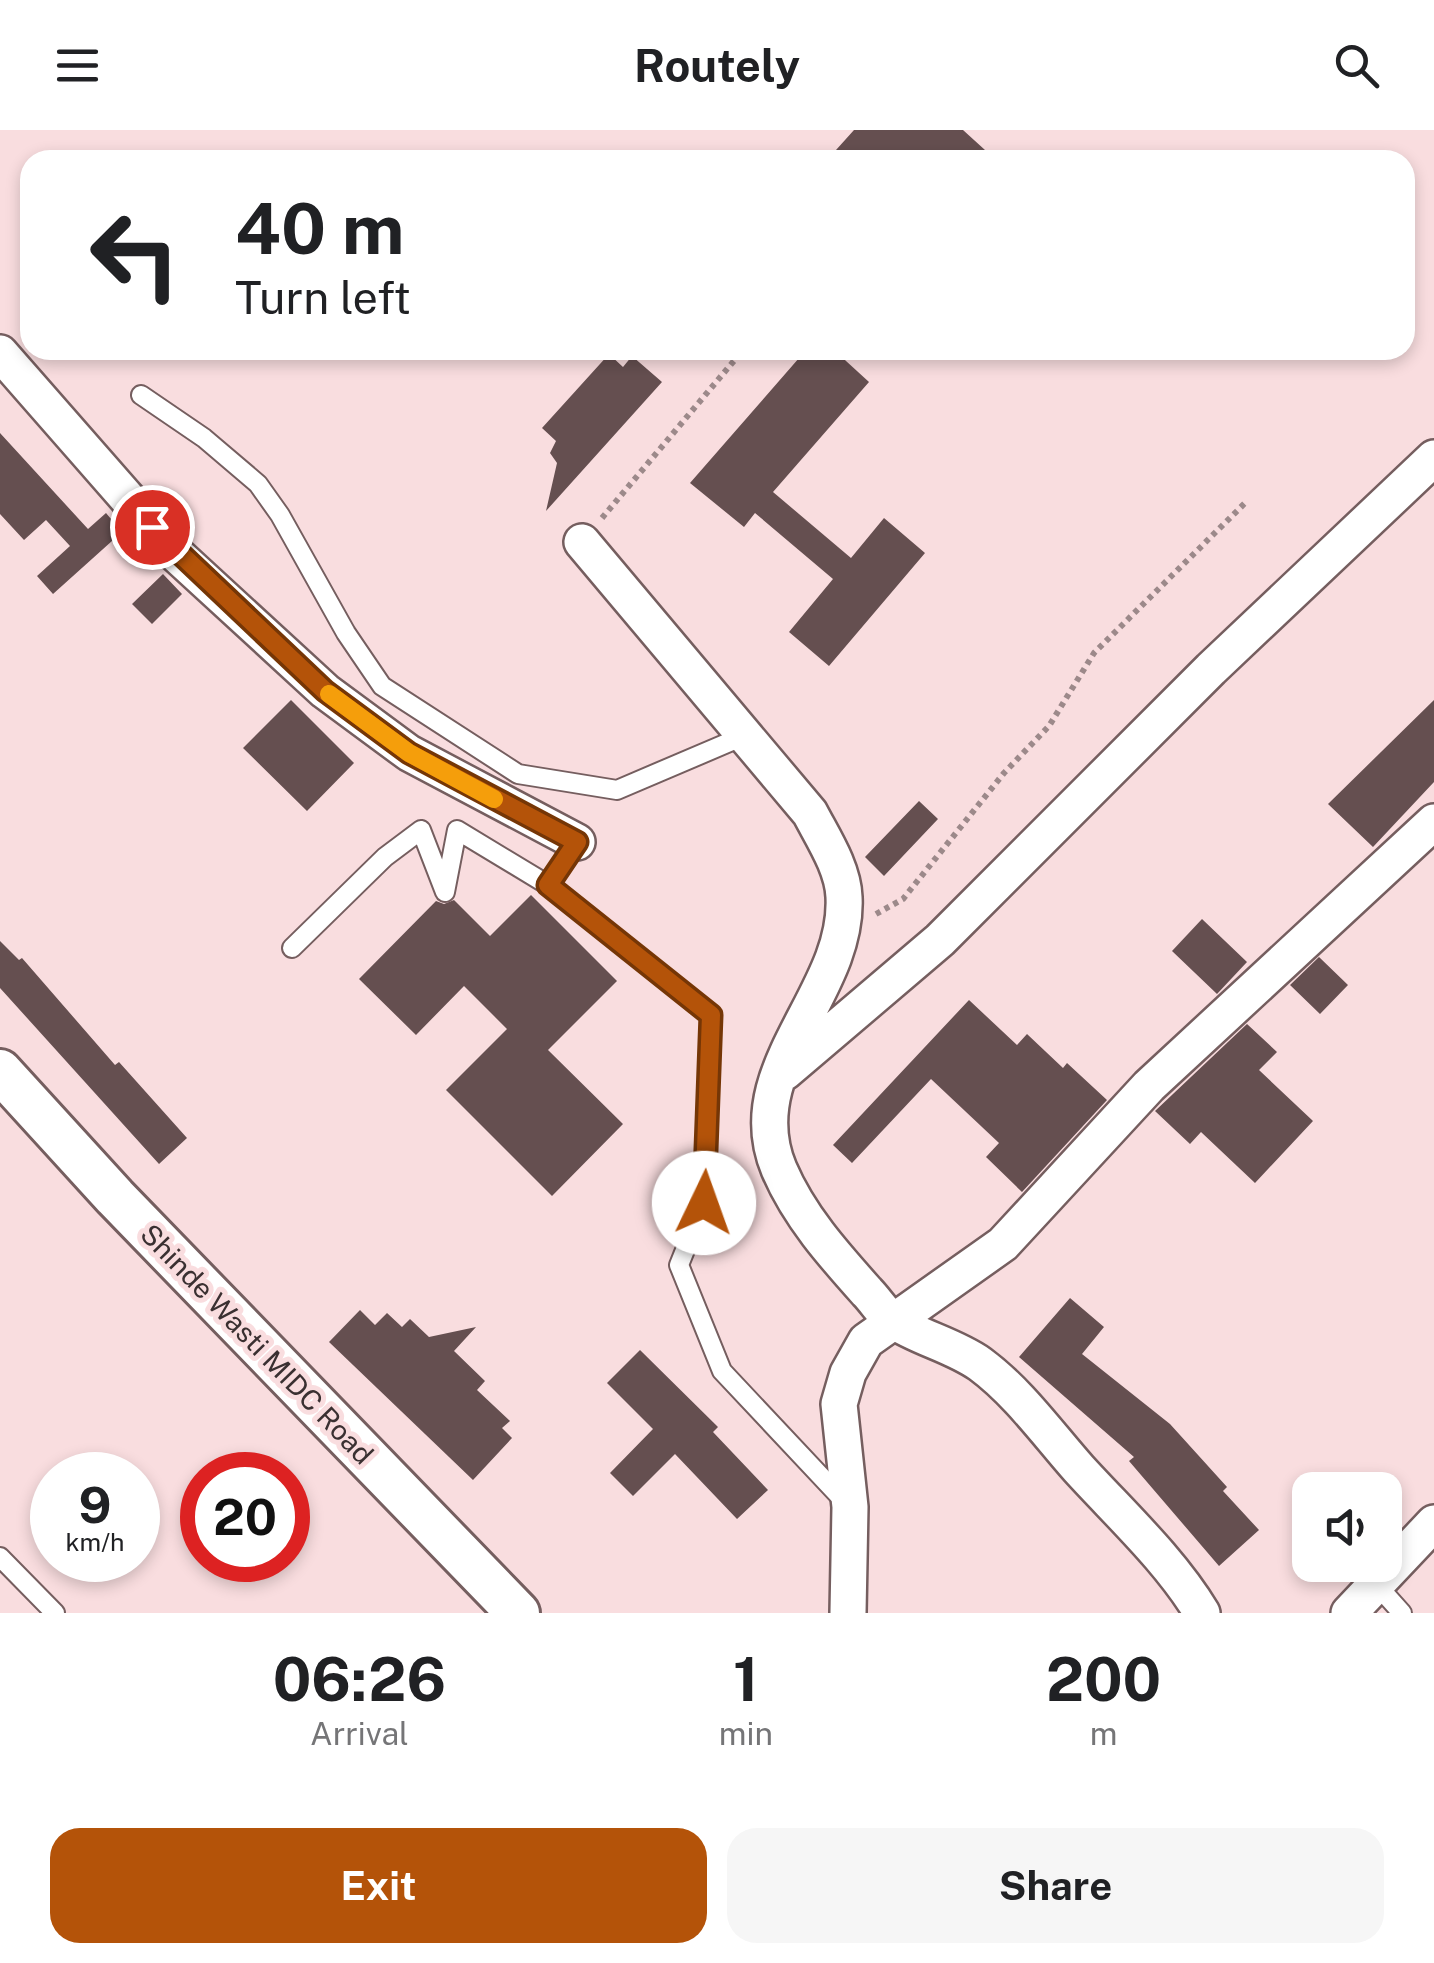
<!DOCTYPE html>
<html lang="en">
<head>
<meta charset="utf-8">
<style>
	:root { --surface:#fff; --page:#f6f6f6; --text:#202124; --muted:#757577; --accent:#b45309 }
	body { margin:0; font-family:"Public Sans",sans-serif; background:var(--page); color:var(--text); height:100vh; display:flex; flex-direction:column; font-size:38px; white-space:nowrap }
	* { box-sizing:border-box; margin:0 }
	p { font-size:32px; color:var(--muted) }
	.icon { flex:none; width:55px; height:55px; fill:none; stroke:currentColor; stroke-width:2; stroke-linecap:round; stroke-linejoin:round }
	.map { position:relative; height:1483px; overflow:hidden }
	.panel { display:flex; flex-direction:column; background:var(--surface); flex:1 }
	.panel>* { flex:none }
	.hud { position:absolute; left:20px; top:20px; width:1395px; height:210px; border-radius:30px; box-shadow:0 5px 15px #0003; background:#fff; color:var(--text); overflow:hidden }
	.controls { position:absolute; left:1292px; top:1342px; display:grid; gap:20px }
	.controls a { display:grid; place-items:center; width:110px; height:110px; border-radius:20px; background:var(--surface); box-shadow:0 5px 15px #0003; font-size:50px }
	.speed { position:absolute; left:30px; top:1322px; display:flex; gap:20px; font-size:50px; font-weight:700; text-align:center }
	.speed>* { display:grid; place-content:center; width:130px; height:130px; border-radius:50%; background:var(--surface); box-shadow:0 5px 15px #0003; line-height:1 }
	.speed small { font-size:25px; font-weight:400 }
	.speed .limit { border:15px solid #d22; background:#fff; color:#111 }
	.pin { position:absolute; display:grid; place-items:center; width:85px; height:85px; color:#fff; margin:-42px; border:5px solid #fff; border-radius:50%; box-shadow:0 2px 10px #0007 }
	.me { position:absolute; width:110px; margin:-55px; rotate:3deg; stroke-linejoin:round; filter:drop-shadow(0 0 8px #0008) }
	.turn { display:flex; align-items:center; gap:35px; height:210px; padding:0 50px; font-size:45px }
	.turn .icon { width:130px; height:130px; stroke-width:2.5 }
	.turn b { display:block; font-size:70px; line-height:85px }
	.eta { display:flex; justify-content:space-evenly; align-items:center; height:170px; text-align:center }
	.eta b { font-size:60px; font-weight:700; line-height:70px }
	.primary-button { display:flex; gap:20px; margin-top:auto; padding:20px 50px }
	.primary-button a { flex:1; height:115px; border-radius:30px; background:var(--accent); color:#fff; font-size:40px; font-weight:700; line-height:115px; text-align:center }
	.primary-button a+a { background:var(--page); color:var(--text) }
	header { display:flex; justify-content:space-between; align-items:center; height:130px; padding:0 50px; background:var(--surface); font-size:45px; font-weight:700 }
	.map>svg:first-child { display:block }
</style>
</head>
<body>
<header><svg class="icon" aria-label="menu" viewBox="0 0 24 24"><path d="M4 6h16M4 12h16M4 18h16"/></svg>Routely<svg class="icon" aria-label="search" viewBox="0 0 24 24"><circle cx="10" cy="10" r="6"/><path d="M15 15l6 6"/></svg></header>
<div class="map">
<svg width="1434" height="1483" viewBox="0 0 1434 1483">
	<rect width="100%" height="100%" fill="#f9dddf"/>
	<!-- building -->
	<path fill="#654f50" d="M854,0H963L996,30H827Z
		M806,220H834L869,252L773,362L851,428L884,388L925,423L829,536L789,502L833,449L755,383L744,397L690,353Z
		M609,224L623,237L632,226L662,252L546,381L557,333L550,323L556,311L542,298Z
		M0,303L88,399L106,383L122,402L53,464L37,446L70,416L46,390L24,410L0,384Z
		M163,444L182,464L152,494L132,474Z
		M291,570L354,633L307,681L243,618Z
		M1434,570V652L1373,717L1328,674Z
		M919,671L938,689L884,746L865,727Z
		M531,765L617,851L548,920L623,994L552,1066L446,960L507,899L464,856L416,905L359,849L436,771L444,774L454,770L490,806Z
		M1202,789L1247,832L1217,864L1172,821Z
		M0,811L19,830L22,828L115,935L119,932L187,1008L159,1034L0,858Z
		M1319,827L1348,855L1320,884L1290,855Z
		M969,870L1017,915L1027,904L1063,938L1067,933L1107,970L1022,1062L986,1027L999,1013L931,949L852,1033L833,1015Z
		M1247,894L1277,922L1259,940L1313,991L1255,1053L1201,1002L1190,1014L1155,981Z
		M1070,1168L1104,1197L1082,1224L1170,1294L1227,1357L1223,1361L1259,1400L1219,1436L1129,1331L1134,1327L1019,1227Z
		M360,1180L375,1195L387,1183L402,1197L410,1189L429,1207L476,1197L454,1221L485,1251L477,1260L510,1291L502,1298L512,1308L473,1350L329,1212Z
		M640,1220L718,1297L713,1302L768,1360L737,1389L675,1324L633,1366L610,1343L653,1299L607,1253Z"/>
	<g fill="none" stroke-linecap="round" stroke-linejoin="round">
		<!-- service casing -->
		<g stroke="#755e5f" stroke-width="22">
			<path id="service" d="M141,265L204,308L258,354L280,385L346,503L382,556L518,644L617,660L746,605
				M577,712L548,755L711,885L704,1073L679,1135L722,1241L846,1373
				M292,818L385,727L421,700L445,762L457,700L548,755
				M0,1427L55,1483
				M1377,1455L1402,1483"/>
		</g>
		<!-- minor casing -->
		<g stroke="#755e5f" stroke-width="40">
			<path id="minor" d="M0,223L177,425L325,561L409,623L577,712
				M582,412L810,683C823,708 843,738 844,767C849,864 737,939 779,1039C799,1086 833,1124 867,1162C875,1170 883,1183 892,1190C919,1208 953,1215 980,1234C1018,1262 1048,1304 1079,1339C1121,1385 1170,1430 1202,1483
				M785,942L940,810L1211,539L1434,328
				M848,1483L850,1377L839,1274L848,1243L866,1211L1003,1114L1149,956L1434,692
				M1349,1483L1434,1393"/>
		</g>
		<!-- tertiary casing -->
		<g stroke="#755e5f" stroke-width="48">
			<path id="tertiary" d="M0,941L115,1067L518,1483"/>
		</g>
		<!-- path -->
		<path stroke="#9c898a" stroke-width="6" stroke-dasharray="5 5" stroke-linecap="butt" d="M602,388L743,220
			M876,784L903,769L1004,643L1049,596L1094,523L1246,372"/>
		<!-- service -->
		<use href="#service" stroke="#fff" stroke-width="18"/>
		<!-- minor -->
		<use href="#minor" stroke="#fff" stroke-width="35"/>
		<!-- tertiary -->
		<use href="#tertiary" stroke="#fff" stroke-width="42"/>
	</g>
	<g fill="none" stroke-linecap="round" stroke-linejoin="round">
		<!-- route casing -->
		<g stroke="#753606" stroke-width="25">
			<path id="route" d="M152,397L325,561L409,623L577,712L548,755L711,885L704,1073"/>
		</g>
		<!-- route -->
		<use href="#route" stroke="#b45309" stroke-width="18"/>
		<!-- slow -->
		<path stroke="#f59e0b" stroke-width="18" d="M329,564L409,623L494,669"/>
	</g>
	<g text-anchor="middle" stroke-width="10" stroke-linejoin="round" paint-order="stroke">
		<!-- street labels -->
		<g font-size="28" fill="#3a3031" stroke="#f9dddf">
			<text transform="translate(257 1214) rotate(46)" y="10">Shinde Wasti MIDC Road</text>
		</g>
	</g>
</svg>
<div class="controls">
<a><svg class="icon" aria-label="sound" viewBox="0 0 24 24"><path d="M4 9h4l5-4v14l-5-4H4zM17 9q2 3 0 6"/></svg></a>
</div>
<div class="speed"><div>9<small>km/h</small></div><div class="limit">20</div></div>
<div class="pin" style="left:152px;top:397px;background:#d93025"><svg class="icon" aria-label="arrive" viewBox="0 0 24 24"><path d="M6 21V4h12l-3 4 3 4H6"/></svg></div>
<svg class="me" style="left:704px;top:1073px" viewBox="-20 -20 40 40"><circle r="19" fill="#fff"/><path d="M0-13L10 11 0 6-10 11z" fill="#b45309"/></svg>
<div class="hud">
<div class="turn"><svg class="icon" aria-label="left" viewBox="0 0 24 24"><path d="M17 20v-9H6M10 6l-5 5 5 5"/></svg><div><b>40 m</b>Turn left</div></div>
</div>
</div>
<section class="panel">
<div class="eta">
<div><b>06:26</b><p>Arrival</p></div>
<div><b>1</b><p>min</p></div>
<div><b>200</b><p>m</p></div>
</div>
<div class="primary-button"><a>Exit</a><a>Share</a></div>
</section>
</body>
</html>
